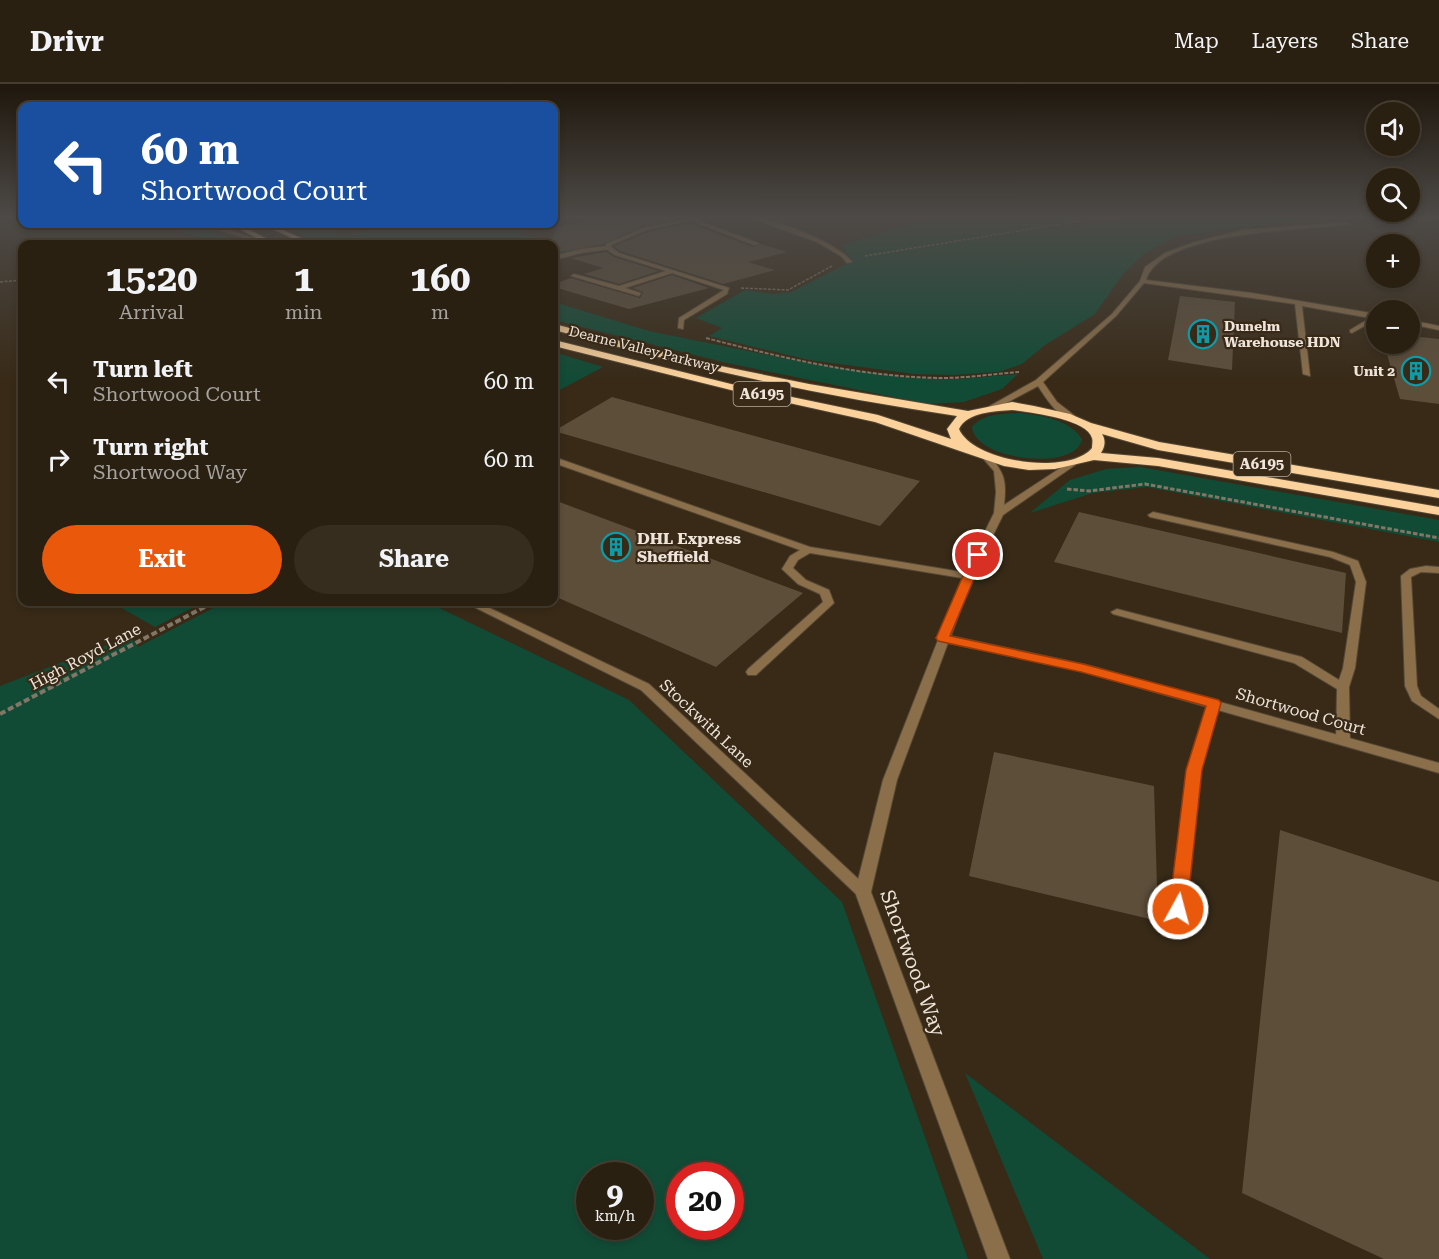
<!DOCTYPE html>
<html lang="en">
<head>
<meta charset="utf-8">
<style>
	:root { --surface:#2a2011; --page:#362d1f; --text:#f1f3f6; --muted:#a5a39f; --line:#463e31; --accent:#ea580c }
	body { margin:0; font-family:"Roboto Serif",serif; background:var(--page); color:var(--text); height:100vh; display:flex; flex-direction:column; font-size:22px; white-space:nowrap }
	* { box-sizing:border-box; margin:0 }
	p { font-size:20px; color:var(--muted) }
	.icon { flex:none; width:33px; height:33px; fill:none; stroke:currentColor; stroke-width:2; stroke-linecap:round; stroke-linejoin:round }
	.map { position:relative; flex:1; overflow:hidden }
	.drawer { position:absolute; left:18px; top:156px; width:540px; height:366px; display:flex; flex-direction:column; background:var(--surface); border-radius:12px; box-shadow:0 3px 9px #0003,0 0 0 2px var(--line) }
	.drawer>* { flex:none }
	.banner { position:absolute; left:18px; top:18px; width:540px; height:126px; border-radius:12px; box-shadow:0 3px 9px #0003,0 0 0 2px var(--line); background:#1a4fa0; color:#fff; overflow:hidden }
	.controls { position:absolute; left:1366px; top:18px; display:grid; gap:12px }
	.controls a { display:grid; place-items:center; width:54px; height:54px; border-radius:50%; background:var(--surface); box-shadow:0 3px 9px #0003,0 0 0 2px var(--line); font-size:30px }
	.speed { position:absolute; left:576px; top:1078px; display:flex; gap:12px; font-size:30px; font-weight:700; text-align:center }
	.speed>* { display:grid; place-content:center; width:78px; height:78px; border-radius:50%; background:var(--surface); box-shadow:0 3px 9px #0003,0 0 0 2px var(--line); line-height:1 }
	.speed small { font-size:15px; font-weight:400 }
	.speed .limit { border:9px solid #d22; background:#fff; color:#111 }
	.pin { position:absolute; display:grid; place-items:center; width:51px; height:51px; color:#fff; margin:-26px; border:3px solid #fff; border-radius:50%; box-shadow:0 2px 6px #0007 }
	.me { position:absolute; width:66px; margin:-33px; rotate:7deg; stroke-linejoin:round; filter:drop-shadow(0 0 4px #0008) }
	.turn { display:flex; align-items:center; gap:21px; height:126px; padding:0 24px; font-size:27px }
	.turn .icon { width:78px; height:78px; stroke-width:2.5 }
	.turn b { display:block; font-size:42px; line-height:51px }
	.eta { display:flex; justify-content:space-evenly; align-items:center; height:102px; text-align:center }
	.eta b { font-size:36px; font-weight:700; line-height:42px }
	.primary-button { display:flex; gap:12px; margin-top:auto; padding:12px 24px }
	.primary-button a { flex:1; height:69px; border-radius:36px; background:var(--accent); color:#fff; font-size:24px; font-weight:700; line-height:69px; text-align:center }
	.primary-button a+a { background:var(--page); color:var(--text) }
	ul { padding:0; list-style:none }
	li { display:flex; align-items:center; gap:18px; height:78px; padding:0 24px }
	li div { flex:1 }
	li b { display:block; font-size:22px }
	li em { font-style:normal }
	header { display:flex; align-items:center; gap:36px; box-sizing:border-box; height:84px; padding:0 30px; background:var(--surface); border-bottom:2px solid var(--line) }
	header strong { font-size:28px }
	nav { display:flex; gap:33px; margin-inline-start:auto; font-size:21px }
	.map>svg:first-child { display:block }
</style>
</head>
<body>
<header>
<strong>Drivr</strong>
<nav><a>Map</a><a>Layers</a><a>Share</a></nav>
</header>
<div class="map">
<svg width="1439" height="1175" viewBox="0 0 1439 1175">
	<rect width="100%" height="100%" fill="#382a17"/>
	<!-- green -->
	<path fill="#114b36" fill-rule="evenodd" d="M937,132H1130L1054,139L1060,142L1162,132L1362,133L1286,138L1177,152L1145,169L1123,190L1095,230L1045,261L1022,280L999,288L952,291L914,290L809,276L709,252L722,244L696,234L745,206L774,210L791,208L852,177L842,161Z
		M169,140H200L209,146L244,160H213L171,143Z
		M279,140H319L342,152L415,140H551L518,149L581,165L554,172V160H322Z
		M554,218L649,247L813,280L908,294L958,295L1018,290L1002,305L964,318L928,320L727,279L554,236Z
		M554,268L603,283L554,309Z
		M1020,329C1042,332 1069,335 1082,355C1077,388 975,377 972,343C984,329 1003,330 1020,329Z
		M1140,383L1439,436V458L1147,403L1093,409L1030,429L1070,396L1106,385Z
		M111,518H204L155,543Z
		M225,518H427L629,616L842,818L968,1175H0V602L130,552L138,563ZM590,1092H640V1143H590ZM680,1092H730V1143H680Z
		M965,989L1210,1175H1043Z"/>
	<!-- building -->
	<path fill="#5d4e3a" d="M591,132H681V134L642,142L604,160L554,169V160H548L558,143L590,135Z
		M689,139L753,163L761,160L787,168L748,178L775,186L723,200L620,167L614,162L648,148Z
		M606,168L614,173L659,187L619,200L584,190L603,184L571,174Z
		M672,191L709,204L629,225L554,203V200L571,194L640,214L643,208L632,204Z
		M1180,212L1235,218L1232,286L1168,276Z
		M1410,252L1439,255V320L1400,315L1384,260H1410Z
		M612,313L806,366L920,397L880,442L554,347Z
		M554,416L803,509L716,583L554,512Z
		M1079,428L1346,489L1342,549L1054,478Z
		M994,668L1154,702L1158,837L969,792Z
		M1280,746L1439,798V1175H1384L1242,1109Z"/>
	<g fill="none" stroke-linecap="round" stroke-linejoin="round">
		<!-- lane casing -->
		<g stroke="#554836" stroke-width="2">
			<path id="lane" d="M745,132C769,132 837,158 852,178L847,179L841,172L817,158Z
				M691,134L758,159L759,160L754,161L689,136Z
				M1348,138L1350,140C1305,147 1161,146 1146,196L1252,209L1377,230V235L1352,249L1350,248V246L1370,234L1302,222L1310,292L1303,290L1295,220L1144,199L1116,232L1043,298L1057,318L1075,332V336C1059,336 1046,314 1038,302L995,325L988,323L1036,296L1112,230L1140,197L1145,183L1165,169L1195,158L1243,146Z
				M608,162L610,165L581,169L554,176V172L581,165Z
				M1410,236L1439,242V246L1410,240Z
				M554,373L810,463L968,489L973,492L968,495L810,469L798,476L793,484L806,496L829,506L834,519L756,591H748L746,588L748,585L823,518L820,510L798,500L782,485L790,472L800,466L554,379Z
				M1153,428L1333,468L1358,477L1366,498L1355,584L1349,603L1350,656L1348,659H1338L1336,656L1337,605L1294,579L1113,530L1111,528L1117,525L1302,573L1339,596L1343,584L1356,498L1350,481L1330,473L1150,433L1148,431Z
				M1426,482L1439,483V489L1421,488L1411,493L1417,602L1421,612L1439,625V635L1412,617L1405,602L1401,492L1410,485Z
				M464,518H477L649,600L868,804L871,808L868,812L863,814L858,812L641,606Z
				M1214,615L1220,619L1201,686L1186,825L1184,829L1178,831L1172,829L1170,825L1187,686L1208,619Z"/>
		</g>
		<!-- street casing -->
		<g stroke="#554836" stroke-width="2">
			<path id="street" d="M702,132H710L647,146L611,161V163L619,169L729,204L727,210L684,236L683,245L678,244L679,234L724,206L672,189L625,204L641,209L639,212L571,192L574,190L619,202L666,187L615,171L606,165V160L643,144Z
				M209,140H214L219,143L272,160H265L215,145Z
				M984,368L987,369C1004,388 1007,395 1004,421L1071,377L1078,379L1003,431L973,492L951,552L1087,581L1439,679V689L1081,587L948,559L897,696L871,808L1010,1175H988L855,808L883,696L938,556L936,554L940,551L963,492L994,429L996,408L994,387L980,371Z"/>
		</g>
		<!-- highway casing -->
		<g stroke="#554836" stroke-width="2">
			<path id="highway" d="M230,140H238L277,160H268Z
				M261,140H270L314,160H305Z
				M554,240L706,279L809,300L968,327L1012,318L1034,322L1070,330L1091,339L1159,358L1439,406V414L1158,366L1102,350C1106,356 1105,363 1101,369L1158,374L1439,423V431L1158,382L1094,376L1055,385L1029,386L1004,382L875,338L735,307L554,262V256L735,301L878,331L951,355L947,345L957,332C820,312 686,282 554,246ZM1012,326C1029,328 1087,335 1092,354C1093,357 1092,361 1092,364C1069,392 973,378 959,345C967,328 996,327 1012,326Z"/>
		</g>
		<!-- path-far3 -->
		<path stroke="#837667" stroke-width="1.5" stroke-dasharray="3 1.5" stroke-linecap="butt" d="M1385,132L1439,135
			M865,172L1080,137L1143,132
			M0,198L22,196
			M741,204L788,206L832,182"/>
		<!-- path-far2 -->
		<path stroke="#837667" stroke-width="2" stroke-dasharray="4 1.5" stroke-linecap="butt" d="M706,254C783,274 862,293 941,294C967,294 993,290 1019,288"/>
		<!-- path-far1 -->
		<path stroke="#837667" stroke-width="3" stroke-dasharray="4.5 2" stroke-linecap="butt" d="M1067,405L1089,407L1145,400L1439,454"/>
		<!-- path -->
		<path stroke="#837667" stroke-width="4" stroke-dasharray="6 3" stroke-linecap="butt" d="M0,630L214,518"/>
		<!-- lane -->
		<use href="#lane" fill="#8b6f4b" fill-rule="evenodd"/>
		<!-- street -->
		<use href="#street" fill="#8b6f4b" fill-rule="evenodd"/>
		<!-- highway -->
		<use href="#highway" fill="#fbd29c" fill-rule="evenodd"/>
	</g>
	<!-- sky -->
	<linearGradient id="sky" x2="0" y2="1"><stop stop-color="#1f170d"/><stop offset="0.45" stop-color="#4d4a47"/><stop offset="1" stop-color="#4d4a47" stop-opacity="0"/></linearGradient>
	<rect width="1439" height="296" fill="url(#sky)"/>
	<!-- route -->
	<path fill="#ea580c" stroke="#983908" stroke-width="1.5" d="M978,467L984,471L950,552L1083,580L1219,616L1221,619L1202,686L1187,825L1185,830L1178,833L1172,830L1169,825L1186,686L1206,622L1081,588L938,557L936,554L972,471Z"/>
	<!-- icons -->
	<defs>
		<g id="building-ring" transform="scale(1.5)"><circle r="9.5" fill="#382a17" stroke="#0f9aa8" stroke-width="1.5"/><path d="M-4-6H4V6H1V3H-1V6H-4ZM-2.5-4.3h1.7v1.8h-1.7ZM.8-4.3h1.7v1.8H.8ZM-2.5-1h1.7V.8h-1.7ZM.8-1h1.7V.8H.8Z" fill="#0f9aa8"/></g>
	</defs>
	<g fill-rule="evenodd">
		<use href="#building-ring" x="1203" y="250"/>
		<use href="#building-ring" x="1416" y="287"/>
		<use href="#building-ring" x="616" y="463"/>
	</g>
	<g text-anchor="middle" stroke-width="4.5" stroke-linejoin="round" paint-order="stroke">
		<!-- far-poi labels -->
		<g font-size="14" font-weight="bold" fill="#eee4d9" stroke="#382a17" text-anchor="start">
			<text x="1224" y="247">Dunelm<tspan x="1224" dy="16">Warehouse HDN</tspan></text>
			<text x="1395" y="292" text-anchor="end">Unit 2</text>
		</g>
		<!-- far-street labels -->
		<g font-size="14" fill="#eee4d9" stroke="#382a17">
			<text transform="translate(644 265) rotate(14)" y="5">Dearne Valley Parkway</text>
		</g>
		<!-- shield labels -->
		<g fill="#382a17" stroke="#b7ac9f" stroke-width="1.5">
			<rect x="733.5" y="298" width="57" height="24" rx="4.5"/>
			<rect x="1233.5" y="368" width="57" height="24" rx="4.5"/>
		</g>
		<g font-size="15" font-weight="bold" fill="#eee4d9">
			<text x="762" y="315">A6195</text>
			<text x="1262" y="385">A6195</text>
		</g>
		<!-- poi labels -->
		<g font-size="16" font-weight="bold" fill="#eee4d9" stroke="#382a17" text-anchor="start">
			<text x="637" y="460">DHL Express<tspan x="637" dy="18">Sheffield</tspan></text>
		</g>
		<!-- street labels -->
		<g font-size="16" fill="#eee4d9" stroke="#382a17">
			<text transform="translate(85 572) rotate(-28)" y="6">High Royd Lane</text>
			<text transform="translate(1301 627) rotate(16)" y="6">Shortwood Court</text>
			<text transform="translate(707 639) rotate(43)" y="6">Stockwith Lane</text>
		</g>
		<!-- near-street labels -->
		<g font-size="20" fill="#eee4d9" stroke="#382a17">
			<text transform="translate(913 879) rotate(70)" y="7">Shortwood Way</text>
		</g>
	</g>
</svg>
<div class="controls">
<a><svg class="icon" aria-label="sound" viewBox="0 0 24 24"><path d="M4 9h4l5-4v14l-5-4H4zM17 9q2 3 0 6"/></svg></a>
<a><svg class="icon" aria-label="search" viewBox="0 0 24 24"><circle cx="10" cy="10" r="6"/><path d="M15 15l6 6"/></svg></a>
<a>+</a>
<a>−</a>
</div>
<div class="speed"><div>9<small>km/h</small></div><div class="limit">20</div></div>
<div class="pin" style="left:978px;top:471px;background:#d93025"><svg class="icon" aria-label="arrive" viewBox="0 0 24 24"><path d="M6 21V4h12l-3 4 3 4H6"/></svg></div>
<svg class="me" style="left:1178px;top:825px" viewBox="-20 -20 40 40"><circle r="17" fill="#ea580c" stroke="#fff" stroke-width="3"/><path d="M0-11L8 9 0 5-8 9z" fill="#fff"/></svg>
<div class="banner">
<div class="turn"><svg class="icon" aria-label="left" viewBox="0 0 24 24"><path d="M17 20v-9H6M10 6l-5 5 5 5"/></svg><div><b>60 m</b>Shortwood Court</div></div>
</div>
<section class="drawer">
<div class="eta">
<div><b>15:20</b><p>Arrival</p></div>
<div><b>1</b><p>min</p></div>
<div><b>160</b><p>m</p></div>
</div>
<ul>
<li><svg class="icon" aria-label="left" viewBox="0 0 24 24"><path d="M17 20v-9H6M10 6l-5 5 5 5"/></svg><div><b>Turn left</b><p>Shortwood Court</p></div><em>60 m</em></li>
<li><svg class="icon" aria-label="right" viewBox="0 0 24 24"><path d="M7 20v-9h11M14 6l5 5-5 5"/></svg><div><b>Turn right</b><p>Shortwood Way</p></div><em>60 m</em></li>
</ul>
<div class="primary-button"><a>Exit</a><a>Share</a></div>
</section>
</div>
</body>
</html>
